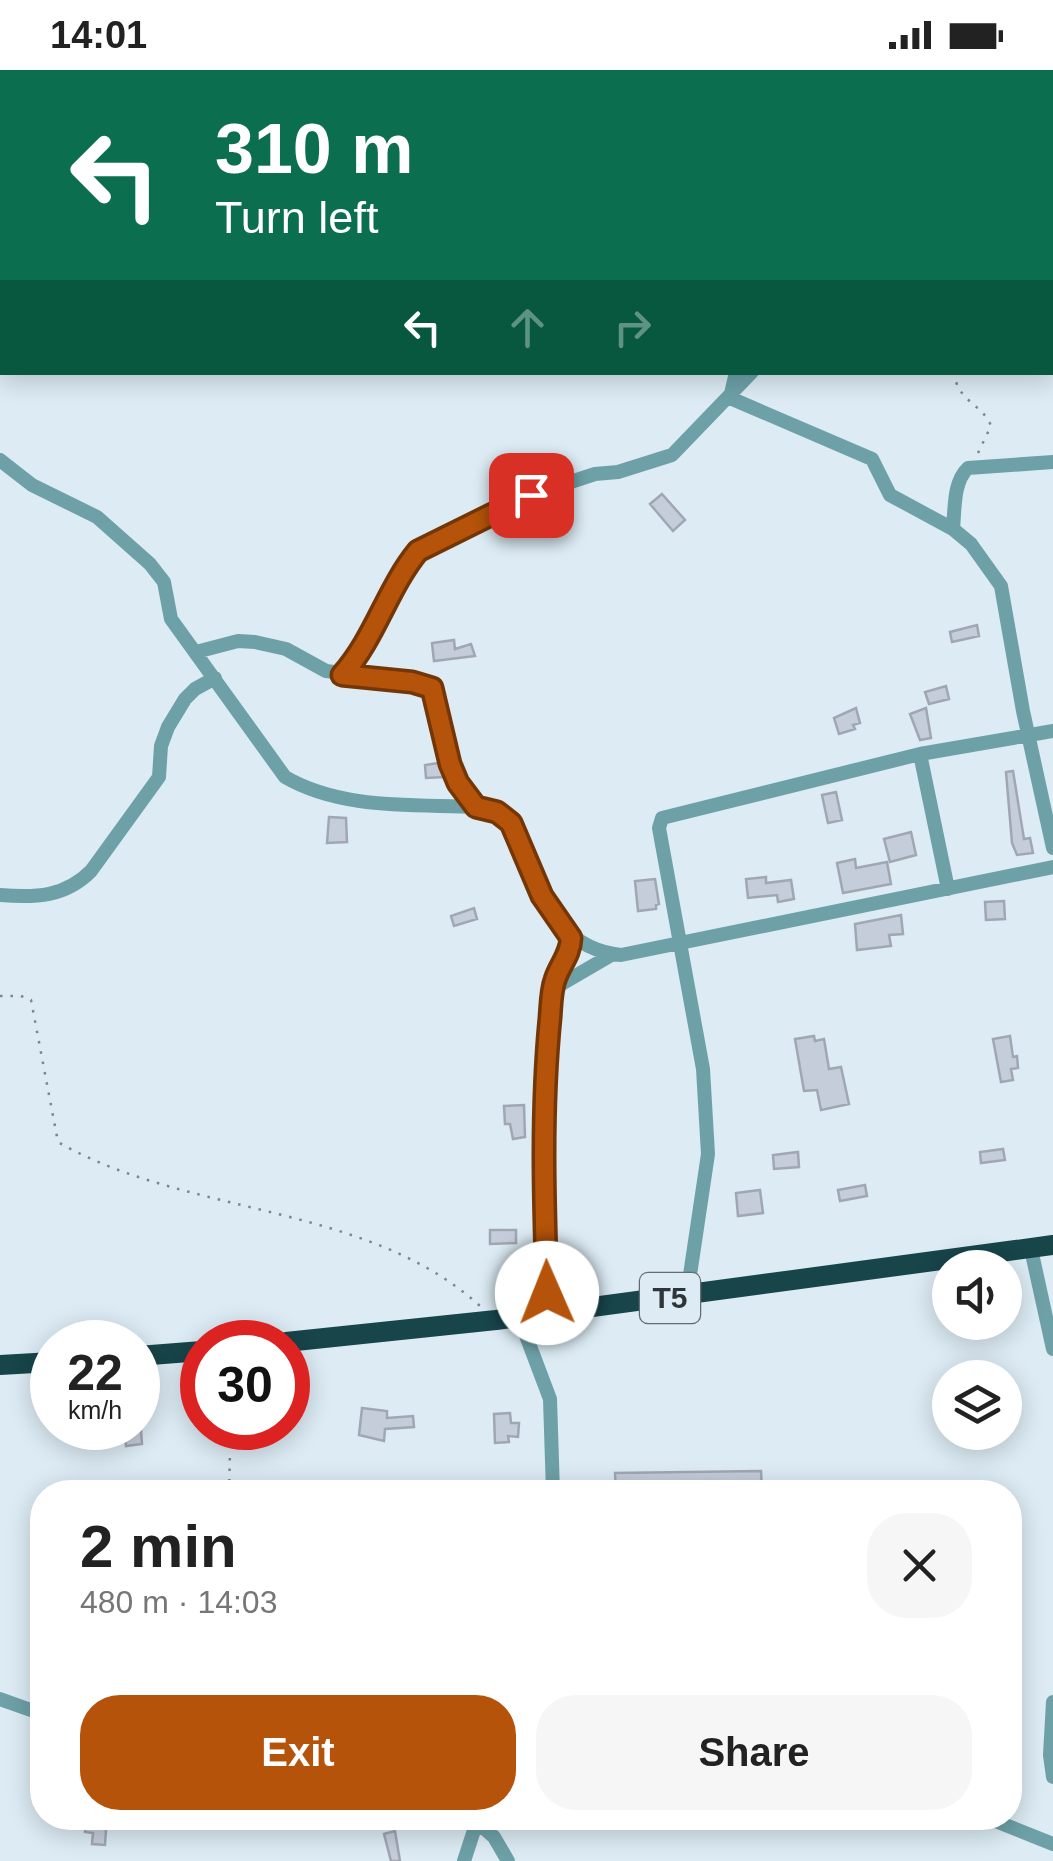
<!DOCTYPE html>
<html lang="en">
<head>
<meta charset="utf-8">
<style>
	:root { --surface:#fff; --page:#f6f6f6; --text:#222; --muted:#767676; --accent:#b45309 }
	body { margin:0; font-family:Helvetica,sans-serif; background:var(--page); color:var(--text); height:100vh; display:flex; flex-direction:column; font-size:38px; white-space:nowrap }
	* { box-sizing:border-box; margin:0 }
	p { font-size:32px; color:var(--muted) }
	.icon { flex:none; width:55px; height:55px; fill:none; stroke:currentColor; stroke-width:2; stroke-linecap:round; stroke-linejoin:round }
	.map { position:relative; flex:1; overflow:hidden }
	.sheet { position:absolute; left:30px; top:1410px; width:992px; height:350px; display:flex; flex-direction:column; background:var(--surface); border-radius:40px; box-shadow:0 5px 25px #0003 }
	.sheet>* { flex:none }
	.guide { position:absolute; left:0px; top:0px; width:1055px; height:305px; box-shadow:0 5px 25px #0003; background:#0b6e4f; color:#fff; overflow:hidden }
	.tools { position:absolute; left:932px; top:1180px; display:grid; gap:20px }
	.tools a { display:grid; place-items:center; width:90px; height:90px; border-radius:50%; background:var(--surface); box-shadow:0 5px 25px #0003; font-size:50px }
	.speed { position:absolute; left:30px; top:1250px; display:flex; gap:20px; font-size:50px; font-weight:700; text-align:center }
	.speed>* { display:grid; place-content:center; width:130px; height:130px; border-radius:50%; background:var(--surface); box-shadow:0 5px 25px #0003; line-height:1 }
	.speed small { font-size:25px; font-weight:400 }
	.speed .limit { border:15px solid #d22; background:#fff; color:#111 }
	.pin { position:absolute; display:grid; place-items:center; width:85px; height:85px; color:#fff; margin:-42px; border-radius:20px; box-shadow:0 5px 15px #0006 }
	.me { position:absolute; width:110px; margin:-55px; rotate:359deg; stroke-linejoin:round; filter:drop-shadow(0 0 8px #0008) }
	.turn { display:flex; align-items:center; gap:35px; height:210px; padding:0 50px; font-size:45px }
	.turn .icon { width:130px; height:130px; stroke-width:2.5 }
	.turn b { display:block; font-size:70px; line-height:85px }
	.lanes { display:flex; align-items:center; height:95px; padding:0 50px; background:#0003; justify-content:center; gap:50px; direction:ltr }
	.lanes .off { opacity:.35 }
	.round { display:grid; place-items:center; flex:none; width:105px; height:105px; border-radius:40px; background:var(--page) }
	.summary { display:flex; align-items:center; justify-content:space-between; height:170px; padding:0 50px }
	h1 { font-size:60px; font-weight:600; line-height:75px }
	.button { display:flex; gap:20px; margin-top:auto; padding:20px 50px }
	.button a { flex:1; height:115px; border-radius:40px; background:var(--accent); color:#fff; font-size:40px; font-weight:600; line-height:115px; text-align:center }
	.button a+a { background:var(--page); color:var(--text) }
	.status { display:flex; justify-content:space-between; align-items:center; height:70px; padding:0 50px; background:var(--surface); direction:ltr }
	.status svg { height:28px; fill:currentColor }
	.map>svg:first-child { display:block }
</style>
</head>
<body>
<div class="status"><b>14:01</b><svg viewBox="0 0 49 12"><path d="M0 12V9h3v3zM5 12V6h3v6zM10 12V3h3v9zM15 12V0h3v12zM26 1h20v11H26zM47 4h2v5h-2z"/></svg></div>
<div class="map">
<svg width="1053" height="1791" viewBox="0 0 1053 1791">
	<rect width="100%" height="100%" fill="#dcebf4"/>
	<!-- building -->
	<path fill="#c5cdda" stroke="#a0a7b3" stroke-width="2.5" d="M662,424L685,450L673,461L650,434Z
		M977,555L979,566L952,572L950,562Z
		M454,570L455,579L471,574L475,586L434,591L432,573Z
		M946,616L949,629L929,634L925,622Z
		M856,638L860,653L853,655L855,659L839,664L834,648Z
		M926,638L931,668L920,670L910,644Z
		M439,693L444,707L426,708L425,695Z
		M1013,701L1024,769L1030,768L1033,783L1017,785L1012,773L1006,702Z
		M836,722L842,750L828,753L822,725Z
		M329,747L346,748L347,772L327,773Z
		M911,762L916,785L890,792L884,769Z
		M855,789L856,798L887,792L891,814L843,823L837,793Z
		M766,807V813L791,810L794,829L778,832L777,825L748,828L746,809Z
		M655,809L659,834L656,835V839L638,841L635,811Z
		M1004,831L1005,849L986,850L985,832Z
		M474,838L477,849L454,856L451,846Z
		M901,845L903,864L889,865L891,876L857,880L855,854Z
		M814,966L815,971L824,969L829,999L841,997L849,1034L821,1040L817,1020L804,1021L795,969Z
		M1010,966L1013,987L1017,986L1018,998L1011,999L1013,1010L1001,1012L993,969Z
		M524,1035L525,1067L513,1069L510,1054H505L504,1036Z
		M1003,1079L1005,1090L981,1093L980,1082Z
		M798,1082L799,1097L774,1099L773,1085Z
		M865,1115L867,1126L840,1131L838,1120Z
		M760,1120L763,1143L738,1146L736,1123Z
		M490,1160H516V1173L490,1174Z
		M362,1338L387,1341V1348L413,1346L414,1357L385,1359L384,1371L359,1365Z
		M510,1343L511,1353H519L518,1367L508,1366L509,1372L495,1373L494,1344Z
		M141,1360L142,1374L126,1376L125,1361Z
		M761,1401L762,1422H616L615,1403Z
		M86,1751L98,1752V1758L106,1759L105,1775L92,1774L93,1763L85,1762Z
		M395,1761L400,1791H391L384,1764Z"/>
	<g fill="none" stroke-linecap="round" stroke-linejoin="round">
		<!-- path -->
		<path stroke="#7c868c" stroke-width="2.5" stroke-dasharray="2.5 8" stroke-linecap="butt" d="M1052,118H1053
			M954,302C957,332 983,334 991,356L978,383
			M0,926H21L31,930L58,1072C186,1146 367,1133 480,1236
			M229,1422L230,1382"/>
		<!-- minor -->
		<path stroke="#6da1a7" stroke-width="14" d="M946,0L951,2
			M750,2L751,0
			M895,2L896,0
			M1052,38H1053
			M736,302L730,328L872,389L890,425L953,459L971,474L1001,516L1023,641L1053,778
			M0,390L32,415L97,447L150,494L164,512L171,549L285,707C342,740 413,734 476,737C489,740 502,742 511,753C521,766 522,784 528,798C546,842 570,880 621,885L1053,797
			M953,459C955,439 953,412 968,398L1053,392
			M196,582L238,571L255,572L286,579L326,601L427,614C447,631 442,672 451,697C457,712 465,725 476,737
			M342,605C374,567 388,520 417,481L531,425L595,404L618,402L672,385L752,302
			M920,684L948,819
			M0,825C36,828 65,827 91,801L159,707L161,676L168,657L185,629L195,619L215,608
			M553,919L613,884
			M1031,1179L1053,1279
			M687,1225L708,1084L703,999L659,758L662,748L920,684L1053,661
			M553,1422L550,1329L519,1247L547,1223C543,1131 541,1040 550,948C551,936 551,921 555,910C560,894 570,886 571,868
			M0,1629L42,1644
			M1053,1632L1050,1685L1053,1707
			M988,1748L1053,1774
			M477,1752L494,1767L508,1791
			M464,1791L478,1748"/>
		<!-- highway -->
		<path stroke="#17454a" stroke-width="20" d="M286,1272L496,1250L1053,1175
			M138,1286L202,1281
			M0,1295L52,1292"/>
	</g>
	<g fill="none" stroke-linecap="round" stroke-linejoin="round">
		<!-- route casing -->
		<g stroke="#753606" stroke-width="25">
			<path id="route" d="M531,425L418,481C387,519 375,568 342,605L412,612L432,618L450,694L458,713L476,737L497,742L511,753L542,826L571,868C570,886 560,894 555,910C551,921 551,936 550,948C541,1040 544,1131 547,1223"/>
		</g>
		<!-- route -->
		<use href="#route" stroke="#b45309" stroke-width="18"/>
	</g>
	<g text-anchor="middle" stroke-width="10" stroke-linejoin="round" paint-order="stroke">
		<!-- shield labels -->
		<rect fill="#dcebf4" stroke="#626b70" stroke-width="2.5" x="640" y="1203" width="60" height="50" rx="8"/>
		<g font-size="30" font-weight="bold" fill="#2e3437">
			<text x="670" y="1238">T5</text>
		</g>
	</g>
</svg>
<div class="tools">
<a><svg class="icon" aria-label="sound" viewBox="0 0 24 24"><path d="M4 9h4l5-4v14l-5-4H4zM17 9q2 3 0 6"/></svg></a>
<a><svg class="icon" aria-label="layers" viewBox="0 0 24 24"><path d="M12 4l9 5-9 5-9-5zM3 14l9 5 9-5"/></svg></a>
</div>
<div class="speed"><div>22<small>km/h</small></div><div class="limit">30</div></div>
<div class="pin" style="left:531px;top:425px;background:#d93025"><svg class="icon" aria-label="arrive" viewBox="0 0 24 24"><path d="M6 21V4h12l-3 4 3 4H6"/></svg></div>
<svg class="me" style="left:547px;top:1223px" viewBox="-20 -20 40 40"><circle r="19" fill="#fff"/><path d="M0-13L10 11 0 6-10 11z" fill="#b45309"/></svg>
<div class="guide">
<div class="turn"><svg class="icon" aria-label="left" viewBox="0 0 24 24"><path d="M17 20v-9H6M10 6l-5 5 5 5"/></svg><div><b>310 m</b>Turn left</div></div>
<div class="lanes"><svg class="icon" aria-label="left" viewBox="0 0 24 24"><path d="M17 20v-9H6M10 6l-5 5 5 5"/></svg><svg class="icon off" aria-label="ahead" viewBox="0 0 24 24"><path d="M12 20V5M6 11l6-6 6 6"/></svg><svg class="icon off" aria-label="right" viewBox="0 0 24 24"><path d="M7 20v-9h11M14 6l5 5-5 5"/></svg></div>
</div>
<section class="sheet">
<div class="summary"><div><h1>2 min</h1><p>480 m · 14:03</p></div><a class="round"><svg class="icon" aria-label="close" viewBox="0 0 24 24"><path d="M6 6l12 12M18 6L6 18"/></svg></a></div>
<div class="button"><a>Exit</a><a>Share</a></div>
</section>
</div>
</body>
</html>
